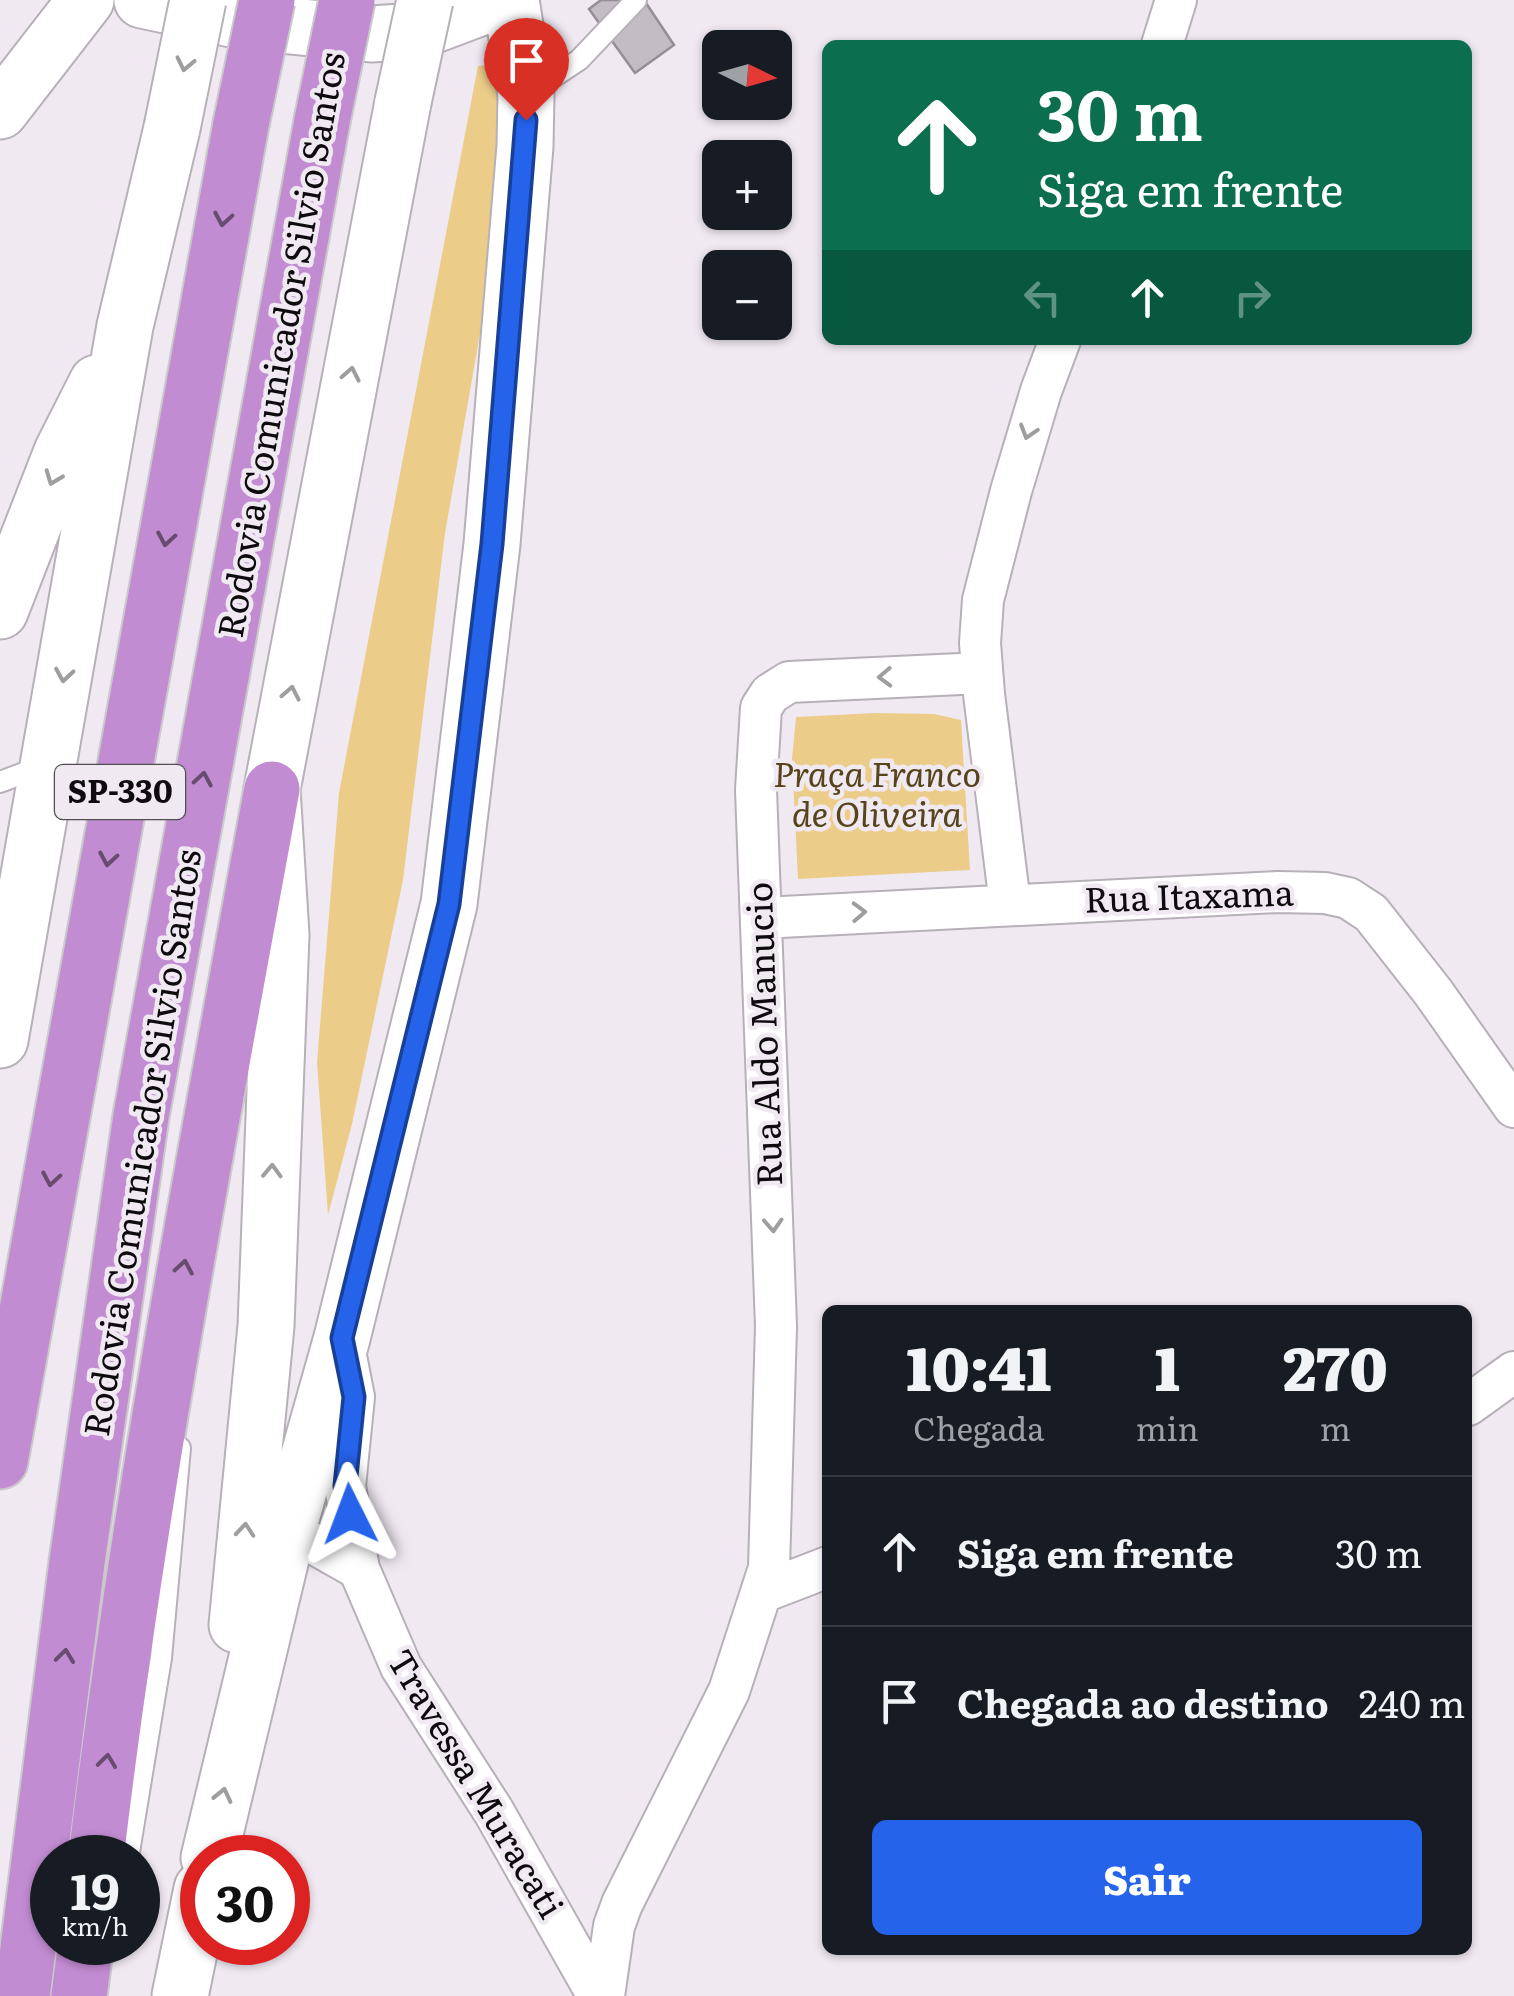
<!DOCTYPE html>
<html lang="pt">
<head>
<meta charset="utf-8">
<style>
	:root { --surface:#171b24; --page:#20242c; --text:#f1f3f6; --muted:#9ea1a6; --line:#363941; --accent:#2563eb }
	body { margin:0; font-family:Literata,serif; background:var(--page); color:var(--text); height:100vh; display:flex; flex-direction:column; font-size:38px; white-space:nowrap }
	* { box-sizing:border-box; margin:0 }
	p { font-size:32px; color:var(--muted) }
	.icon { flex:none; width:55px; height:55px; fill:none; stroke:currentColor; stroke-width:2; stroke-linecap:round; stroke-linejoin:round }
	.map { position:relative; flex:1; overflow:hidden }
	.drawer { position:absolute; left:822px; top:1305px; width:650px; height:650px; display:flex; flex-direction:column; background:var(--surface); border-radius:15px; box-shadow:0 2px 8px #0004 }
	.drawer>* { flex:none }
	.banner { position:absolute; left:822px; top:40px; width:650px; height:305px; border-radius:15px; box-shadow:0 2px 8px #0004; background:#0b6e4f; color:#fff; overflow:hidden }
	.needle { width:65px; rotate:95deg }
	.fabs { position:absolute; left:702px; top:30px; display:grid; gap:20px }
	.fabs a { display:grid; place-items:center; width:90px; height:90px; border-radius:15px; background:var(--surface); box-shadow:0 2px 8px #0004; font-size:50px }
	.speed { position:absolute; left:30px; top:1835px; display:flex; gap:20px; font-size:50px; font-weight:700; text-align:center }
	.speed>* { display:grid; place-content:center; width:130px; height:130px; border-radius:50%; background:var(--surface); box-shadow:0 2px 8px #0004; line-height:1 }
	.speed small { font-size:25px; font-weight:400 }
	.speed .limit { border:15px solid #d22; background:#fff; color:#111 }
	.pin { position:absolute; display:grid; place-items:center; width:85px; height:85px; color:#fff; margin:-102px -42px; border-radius:50% 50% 50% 0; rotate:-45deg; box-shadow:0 0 10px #0007 }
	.pin .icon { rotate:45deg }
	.me { position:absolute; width:110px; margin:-55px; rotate:357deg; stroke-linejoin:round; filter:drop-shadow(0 0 8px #0008) }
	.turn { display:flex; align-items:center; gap:35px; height:210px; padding:0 50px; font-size:45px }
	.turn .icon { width:130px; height:130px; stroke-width:2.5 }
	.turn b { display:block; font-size:70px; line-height:85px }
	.lanes { display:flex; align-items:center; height:95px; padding:0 50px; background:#0003; justify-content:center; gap:50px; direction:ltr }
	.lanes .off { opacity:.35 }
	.eta { display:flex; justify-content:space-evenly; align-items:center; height:170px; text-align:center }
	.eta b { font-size:60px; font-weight:800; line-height:70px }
	.cta { display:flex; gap:20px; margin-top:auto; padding:20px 50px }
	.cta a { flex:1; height:115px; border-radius:15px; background:var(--accent); color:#fff; font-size:40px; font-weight:800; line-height:115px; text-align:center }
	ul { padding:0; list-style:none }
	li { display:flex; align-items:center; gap:30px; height:150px; padding:0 50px; border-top:2px solid var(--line) }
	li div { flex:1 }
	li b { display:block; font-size:38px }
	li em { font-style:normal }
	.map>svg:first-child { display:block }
</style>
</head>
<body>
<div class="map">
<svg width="1514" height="1996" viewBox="0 0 1514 1996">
	<rect width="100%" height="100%" fill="#f0e9f2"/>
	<!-- green -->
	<path fill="#ebcd89" d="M504,64L489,283L445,533L403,880L352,1124L328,1215L317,1062L339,793L478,66Z
		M875,713L934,714L961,720L970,870L798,879L792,759L796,717Z"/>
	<!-- building -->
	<path fill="#c3bcc5" stroke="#948e96" stroke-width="2.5" d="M601,0H644L674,45L635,73L589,9Z"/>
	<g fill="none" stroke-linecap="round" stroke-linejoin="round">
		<!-- service casing -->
		<g stroke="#b7b0b9" stroke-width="24">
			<path id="service" d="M529,93L579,60L636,0
				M0,782L43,766
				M128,1858L161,1658L180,1448"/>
		</g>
		<!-- minor casing -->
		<g stroke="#b7b0b9" stroke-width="44">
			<path id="minor" d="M1162,45L1176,0
				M1010,904L984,694L980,643L983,600L1011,491L1041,391L1060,340
				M761,918L1278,892L1325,893L1348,898L1371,913L1433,992L1514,1107
				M344,1346L354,1397L345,1486L359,1569L401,1667L494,1812L598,1996
				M1468,1405L1514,1372
				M287,1533L315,1544L359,1569
				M763,1592L828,1567
				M604,1996L614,1926L622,1904L729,1691L769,1568L776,1326L756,790L761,708L770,694L789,682L982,673"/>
		</g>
		<!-- secondary casing -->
		<g stroke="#b7b0b9" stroke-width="59">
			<path id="secondary" d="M142,0L241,21L371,34L418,31L500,0
				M0,111L86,0
				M0,611L62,452L97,383
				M0,1040L125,326L172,128
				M237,1625L266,1326L281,935L272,789L403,102
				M209,1858L287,1533L342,1338L449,904L492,544L525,146L526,95L511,0
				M180,1996L202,1889"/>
		</g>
		<!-- motorway casing -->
		<g stroke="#cac9ca" stroke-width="59">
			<path id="motorway" d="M0,1461L241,124
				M96,1858C139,1499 207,1144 272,789
				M22,1996L77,1562L141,1116L322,121
				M79,1996L86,1942"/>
		</g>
		<!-- service -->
		<use href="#service" stroke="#fff" stroke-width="20"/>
		<!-- minor -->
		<use href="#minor" stroke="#fff" stroke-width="40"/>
		<!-- secondary -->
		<use href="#secondary" stroke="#fff" stroke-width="55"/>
		<!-- motorway -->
		<use href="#motorway" stroke="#c28cd2" stroke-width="55"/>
		<!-- secondary-bridge casing -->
		<g stroke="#b7b0b9" stroke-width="59" stroke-linecap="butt">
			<path id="secondary-bridge" d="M403,102L425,0
				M172,128L198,0"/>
		</g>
		<!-- motorway-bridge casing -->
		<g stroke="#cac9ca" stroke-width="59" stroke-linecap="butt">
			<path id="motorway-bridge" d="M322,121L347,0
				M241,124L267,0"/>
		</g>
		<!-- secondary-bridge -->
		<use href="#secondary-bridge" stroke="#fff" stroke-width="55"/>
		<!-- motorway-bridge -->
		<use href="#motorway-bridge" stroke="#c28cd2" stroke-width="55"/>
	</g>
	<!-- one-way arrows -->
	<defs><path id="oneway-chevron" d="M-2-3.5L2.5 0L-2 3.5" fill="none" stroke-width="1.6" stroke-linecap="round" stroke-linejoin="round" transform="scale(2.5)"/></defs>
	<g stroke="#9e9d9f">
		<use href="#oneway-chevron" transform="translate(185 64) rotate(102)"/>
		<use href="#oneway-chevron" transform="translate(351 374) rotate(-79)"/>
		<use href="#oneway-chevron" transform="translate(1028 432) rotate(107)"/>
		<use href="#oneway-chevron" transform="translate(53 478) rotate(111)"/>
		<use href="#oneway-chevron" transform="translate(64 675) rotate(99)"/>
		<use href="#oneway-chevron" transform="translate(885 677) rotate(178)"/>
		<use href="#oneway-chevron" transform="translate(291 693) rotate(-79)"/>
		<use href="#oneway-chevron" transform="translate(859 912) rotate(-2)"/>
		<use href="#oneway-chevron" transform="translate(272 1171) rotate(-88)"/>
		<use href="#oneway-chevron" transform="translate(773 1225) rotate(87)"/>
		<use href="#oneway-chevron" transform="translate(245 1530) rotate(-85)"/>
		<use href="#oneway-chevron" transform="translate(223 1795) rotate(-77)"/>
	</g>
	<g stroke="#684c70">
		<use href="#oneway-chevron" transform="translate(223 219) rotate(100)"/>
		<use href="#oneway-chevron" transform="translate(166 539) rotate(100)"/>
		<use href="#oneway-chevron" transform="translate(203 779) rotate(-80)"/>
		<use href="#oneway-chevron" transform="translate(108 859) rotate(100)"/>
		<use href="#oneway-chevron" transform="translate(51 1179) rotate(100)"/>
		<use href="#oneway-chevron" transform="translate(184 1267) rotate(-80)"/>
		<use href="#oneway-chevron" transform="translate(65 1656) rotate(-83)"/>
		<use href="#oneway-chevron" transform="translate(107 1761) rotate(-83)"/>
	</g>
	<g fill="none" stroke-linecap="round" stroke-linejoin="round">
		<!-- route casing -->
		<g stroke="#184099" stroke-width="25">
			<path id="route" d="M350,1514L345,1486L354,1397L342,1338L449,904L492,544L526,120"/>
		</g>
		<!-- route -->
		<use href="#route" stroke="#2563eb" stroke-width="18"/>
	</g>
	<g text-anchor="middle" stroke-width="9" stroke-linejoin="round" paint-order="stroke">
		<!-- shield labels -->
		<rect fill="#f0e9f2" stroke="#514e52" stroke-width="2.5" x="55" y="765" width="130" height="54" rx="8"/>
		<g font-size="32" font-weight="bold" fill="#0d0b0e">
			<text x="120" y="803">SP-330</text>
		</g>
		<!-- street labels -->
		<g font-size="35" fill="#0d0b0e" stroke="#f0e9f2">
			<text transform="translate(282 345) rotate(-80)" y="12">Rodovia Comunicador Silvio Santos</text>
			<text transform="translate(1189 897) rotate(-2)" y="12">Rua Itaxama</text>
			<text transform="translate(765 1034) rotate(-92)" y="12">Rua Aldo Manucio</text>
			<text transform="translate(143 1143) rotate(-81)" y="12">Rodovia Comunicador Silvio Santos</text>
			<text transform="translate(475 1784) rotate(59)" y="12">Travessa Muracati</text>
		</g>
		<!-- park labels -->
		<g font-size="35" font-style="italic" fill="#56441b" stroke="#f0e9f2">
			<text x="877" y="787">Praça Franco<tspan x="877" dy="40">de Oliveira</tspan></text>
		</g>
	</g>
</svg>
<div class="fabs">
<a><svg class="needle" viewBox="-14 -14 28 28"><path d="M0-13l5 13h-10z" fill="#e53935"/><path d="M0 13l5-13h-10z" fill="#9ea1a6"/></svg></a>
<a>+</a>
<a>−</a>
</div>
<div class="speed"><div>19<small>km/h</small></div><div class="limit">30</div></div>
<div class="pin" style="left:526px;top:120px;background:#d93025"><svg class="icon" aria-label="arrive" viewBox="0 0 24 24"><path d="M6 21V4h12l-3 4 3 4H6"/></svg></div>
<svg class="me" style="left:350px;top:1514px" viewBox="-20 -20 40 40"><path d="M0-17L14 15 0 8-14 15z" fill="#2563eb" stroke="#fff" stroke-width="4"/></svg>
<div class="banner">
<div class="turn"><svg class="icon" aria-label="ahead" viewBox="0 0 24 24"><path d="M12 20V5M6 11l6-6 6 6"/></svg><div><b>30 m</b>Siga em frente</div></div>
<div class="lanes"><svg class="icon off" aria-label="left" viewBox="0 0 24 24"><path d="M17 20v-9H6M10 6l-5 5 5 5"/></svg><svg class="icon" aria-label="ahead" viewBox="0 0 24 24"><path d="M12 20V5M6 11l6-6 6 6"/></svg><svg class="icon off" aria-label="right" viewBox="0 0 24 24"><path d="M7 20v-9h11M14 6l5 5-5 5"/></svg></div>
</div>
<section class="drawer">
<div class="eta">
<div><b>10:41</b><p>Chegada</p></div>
<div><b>1</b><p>min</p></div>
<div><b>270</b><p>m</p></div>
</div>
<ul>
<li><svg class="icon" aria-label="ahead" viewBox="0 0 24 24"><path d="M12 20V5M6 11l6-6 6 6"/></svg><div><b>Siga em frente</b></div><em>30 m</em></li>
<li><svg class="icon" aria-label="arrive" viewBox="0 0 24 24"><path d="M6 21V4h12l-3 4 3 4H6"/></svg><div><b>Chegada ao destino</b></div><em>240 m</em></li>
</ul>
<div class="cta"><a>Sair</a></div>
</section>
</div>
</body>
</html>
